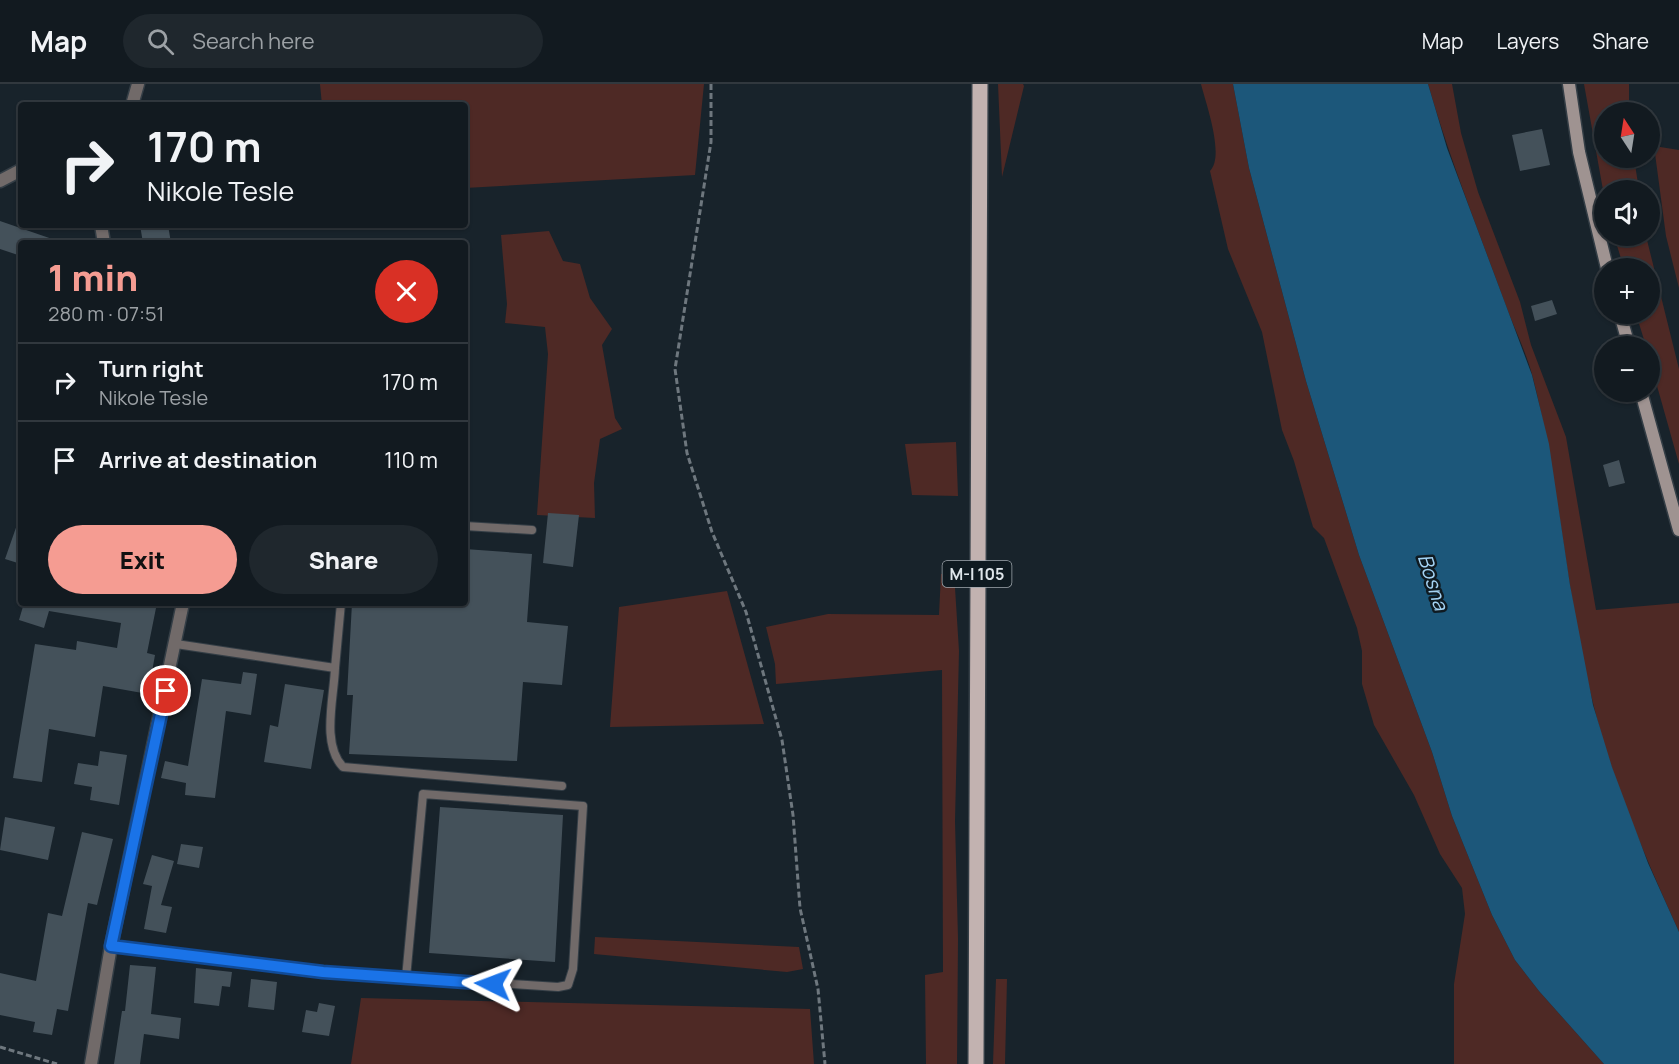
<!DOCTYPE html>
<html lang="en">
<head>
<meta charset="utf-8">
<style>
	:root { --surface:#121a20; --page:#1f272d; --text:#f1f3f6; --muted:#9ca1a5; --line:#31383e; --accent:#f59c92 }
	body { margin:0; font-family:Manrope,sans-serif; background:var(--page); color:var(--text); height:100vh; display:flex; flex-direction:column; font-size:22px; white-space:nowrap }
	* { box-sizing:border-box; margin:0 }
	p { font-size:20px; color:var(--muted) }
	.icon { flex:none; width:33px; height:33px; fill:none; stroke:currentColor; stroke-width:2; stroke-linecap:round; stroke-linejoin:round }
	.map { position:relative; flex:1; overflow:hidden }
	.sheet { position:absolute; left:18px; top:156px; width:450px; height:366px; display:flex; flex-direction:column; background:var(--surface); border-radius:6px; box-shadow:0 2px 4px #0004,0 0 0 2px var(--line) }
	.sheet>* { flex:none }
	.banner { position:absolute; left:18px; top:18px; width:450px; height:126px; border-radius:6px; box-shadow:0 2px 4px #0004,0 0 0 2px var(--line); background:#121a20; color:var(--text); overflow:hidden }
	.needle { width:39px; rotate:348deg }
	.fabs { position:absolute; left:1594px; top:18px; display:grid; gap:12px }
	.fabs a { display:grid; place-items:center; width:66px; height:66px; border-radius:50%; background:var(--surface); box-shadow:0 2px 4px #0004,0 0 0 2px var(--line); font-size:30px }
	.pin { position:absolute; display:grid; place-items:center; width:51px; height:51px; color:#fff; margin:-26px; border:3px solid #fff; border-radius:50%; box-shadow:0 2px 6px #0007 }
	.me { position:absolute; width:66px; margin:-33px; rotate:273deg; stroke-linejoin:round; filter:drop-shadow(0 0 4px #0008) }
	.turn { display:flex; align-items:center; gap:21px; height:126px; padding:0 30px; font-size:27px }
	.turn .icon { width:78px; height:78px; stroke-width:2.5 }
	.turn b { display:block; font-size:42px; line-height:51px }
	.round { display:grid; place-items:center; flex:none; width:63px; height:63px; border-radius:32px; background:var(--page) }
	.overview { display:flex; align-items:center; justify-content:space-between; height:102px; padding:0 30px }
	h1 { font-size:36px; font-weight:800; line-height:45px; color:var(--accent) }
	.button { display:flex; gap:12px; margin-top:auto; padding:12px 30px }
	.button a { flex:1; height:69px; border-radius:36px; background:var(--accent); color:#111; font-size:24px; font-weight:800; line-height:69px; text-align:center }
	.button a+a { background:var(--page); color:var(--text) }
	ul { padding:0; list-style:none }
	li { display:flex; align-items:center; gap:18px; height:78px; padding:0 30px; border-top:2px solid var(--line) }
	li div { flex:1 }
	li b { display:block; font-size:22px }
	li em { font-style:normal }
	header { display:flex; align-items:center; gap:36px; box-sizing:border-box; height:84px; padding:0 30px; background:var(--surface); border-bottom:2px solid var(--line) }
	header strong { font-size:28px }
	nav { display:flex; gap:33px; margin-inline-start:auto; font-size:21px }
	.search { width:420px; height:54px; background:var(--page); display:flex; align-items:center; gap:15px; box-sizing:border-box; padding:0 21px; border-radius:33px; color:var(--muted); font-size:22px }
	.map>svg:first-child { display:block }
</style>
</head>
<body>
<header>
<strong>Map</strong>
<div class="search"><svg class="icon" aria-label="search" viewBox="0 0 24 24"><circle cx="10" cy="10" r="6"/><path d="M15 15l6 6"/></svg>Search here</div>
<nav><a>Map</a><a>Layers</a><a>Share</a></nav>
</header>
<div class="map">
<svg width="1679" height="980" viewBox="0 0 1679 980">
	<rect width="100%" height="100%" fill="#18232b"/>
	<!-- green -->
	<path fill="#4e2925" d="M320,0H704L695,91L465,104V21H322Z
		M998,0H1023L1024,2L1002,93Z
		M1201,0H1233L1249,84L1306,297L1359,471L1432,668L1452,732L1492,831L1515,876L1539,907L1604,980H1454V900L1465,830L1462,804L1440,770L1414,711L1374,641L1362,600V567L1357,544L1324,454L1313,443L1294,377L1282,346L1262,248L1228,165L1210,87C1225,72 1206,20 1201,0Z
		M1428,0H1452L1461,49L1478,108L1520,218L1531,261L1566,353L1596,526L1679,519V848C1646,774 1612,698 1593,619C1566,512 1560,401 1533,294C1527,270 1515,246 1506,222C1479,148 1450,76 1428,0Z
		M1584,0H1629V28H1605V74H1634L1639,106H1605V117Z
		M1654,62L1679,66V204L1666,152Z
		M549,147L563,177L580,180L590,214L612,245L602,261L615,334L622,345L600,355L594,399L595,434L537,431L548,270L545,243L505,239L507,220L501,151Z
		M1614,152H1646L1679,285V380L1650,277V262H1646L1636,230H1650V184H1624Z
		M956,358L958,412L912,411L905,360Z
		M954,488L959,567L955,737L958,855L957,980H926L925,891L943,888L942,586L776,600L775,580L766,543L828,530L939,531L941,490Z
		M727,507L764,640L610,643L619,523Z
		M595,853L799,863L803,885L787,888L594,870Z
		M996,895H1007L1005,980H993Z
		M361,914L810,925L814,980H351Z"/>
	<!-- water -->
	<path fill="#1c577a" d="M1233,0H1428L1447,64L1532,291L1549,360L1570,501L1593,621L1612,683L1648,779L1679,848V980H1604L1539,907L1515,876L1492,831L1452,732L1432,668L1359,471L1306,297L1249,84Z"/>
	<!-- building -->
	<path fill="#44515a" d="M1542,45L1550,81L1520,87L1512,51Z
		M0,137L58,157V159H21V172L0,165Z
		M140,141H168L171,159H143Z
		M1552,216L1557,230L1535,237L1531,222Z
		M1619,376L1625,399L1609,403L1603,381Z
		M548,429L579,431L573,483L543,479Z
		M19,435H21V480L5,475Z
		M465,465L532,470L527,538L568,542L562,601L523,598L517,677L349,670L353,611H347L352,519H465Z
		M24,519H157L147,569L155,571L148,610L103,602L95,653L49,645L42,698L13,694L35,560L76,566L77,557L117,564L121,539L49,527L44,544L19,536Z
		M243,588L257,590L251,631L226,627L215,714L185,711L186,699L161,694L165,677L188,682L202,595L241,600Z
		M285,600L324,606L311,685L264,678L270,641L278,643Z
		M100,667L127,671L119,721L90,716L92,703L74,700L78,679L98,682Z
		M440,723L563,731L555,878L429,869Z
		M5,733L55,743L48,776L0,766Z
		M82,748L113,755L97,821L88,819L68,927L57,925L52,951L33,948L35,938L0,931V889L36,897L48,829L62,832Z
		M181,760L203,763L199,784L177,780Z
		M152,771L174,777L161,821L172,823L166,849L144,845L152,802L143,800Z
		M130,881L156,883L151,930L181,934L179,955L144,950L140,980H114L122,927H125Z
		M196,884L232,888L230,903L222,902L219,922L194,919Z
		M251,895L277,898L274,926L248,923Z
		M319,919L335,922L329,952L302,948L306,926L317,928Z"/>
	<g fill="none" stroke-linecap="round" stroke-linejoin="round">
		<!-- service casing -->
		<g stroke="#343e46" stroke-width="10">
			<path id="service" d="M465,442L532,446
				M176,560L335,584C334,614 321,660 343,683L562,702
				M335,584L341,519
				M111,862L323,888L558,903L568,901L573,885L583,722L423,710L406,894"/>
		</g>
		<!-- minor casing -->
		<g stroke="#343e46" stroke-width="15">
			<path id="minor" d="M0,97L21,86"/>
		</g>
		<!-- tertiary casing -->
		<g stroke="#343e46" stroke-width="15">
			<path id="tertiary" d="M132,21L138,0
				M101,141L104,159
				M91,980L111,862L183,519"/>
		</g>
		<!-- secondary casing -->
		<g stroke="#343e46" stroke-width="15">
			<path id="secondary" d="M1569,0L1579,68L1607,184
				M1620,230L1629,262
				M1641,308L1679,446"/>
		</g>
		<!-- primary casing -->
		<g stroke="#343e46" stroke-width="18">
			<path id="primary" d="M976,980L980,0"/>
		</g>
		<!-- path -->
		<path stroke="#6e777e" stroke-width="3" stroke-dasharray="6 3" stroke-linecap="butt" d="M711,0V58L675,285L687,369L712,448L746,528L782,656L793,731L800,824L818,905L825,980
			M0,963L57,980"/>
		<!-- service -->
		<use href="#service" stroke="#716a69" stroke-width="8"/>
		<!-- minor -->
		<use href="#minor" stroke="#716a69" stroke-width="12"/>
		<!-- tertiary -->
		<use href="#tertiary" stroke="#716a69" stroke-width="12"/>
		<!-- secondary -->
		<use href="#secondary" stroke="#9f9391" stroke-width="12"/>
		<!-- primary -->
		<use href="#primary" stroke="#c2b2b0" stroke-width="15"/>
	</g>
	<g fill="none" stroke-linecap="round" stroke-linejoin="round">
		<!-- route casing -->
		<g stroke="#114b97" stroke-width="15">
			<path id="route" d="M166,607L111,862L323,888L493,900"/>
		</g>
		<!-- route -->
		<use href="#route" stroke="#1a73e8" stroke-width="10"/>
	</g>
	<g text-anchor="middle" stroke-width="5" stroke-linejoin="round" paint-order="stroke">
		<!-- shield labels -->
		<rect fill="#0f1a21" stroke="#a0a8ae" stroke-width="1.5" x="942.5" y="477" width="69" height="26" rx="4.5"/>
		<g font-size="16" font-weight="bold" fill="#dee5ea">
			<text x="977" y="496">M-I 105</text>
		</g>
		<!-- water labels -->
		<g font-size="20" font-style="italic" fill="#a4d3f4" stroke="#0f1a21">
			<text transform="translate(1433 498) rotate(72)" y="7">Bosna</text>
		</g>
	</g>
</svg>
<div class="fabs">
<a><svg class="needle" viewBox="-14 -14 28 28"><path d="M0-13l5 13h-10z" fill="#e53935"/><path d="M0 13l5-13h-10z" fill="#9ca1a5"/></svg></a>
<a><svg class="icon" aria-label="sound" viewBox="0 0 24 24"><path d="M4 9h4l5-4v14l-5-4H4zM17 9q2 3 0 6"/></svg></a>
<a>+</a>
<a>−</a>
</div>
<div class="pin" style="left:166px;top:607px;background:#d93025"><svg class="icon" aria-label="arrive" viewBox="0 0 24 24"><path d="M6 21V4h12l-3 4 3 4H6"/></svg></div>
<svg class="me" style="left:493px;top:900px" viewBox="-20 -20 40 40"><path d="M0-17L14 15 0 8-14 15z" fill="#1a73e8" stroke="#fff" stroke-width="4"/></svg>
<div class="banner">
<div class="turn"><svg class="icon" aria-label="right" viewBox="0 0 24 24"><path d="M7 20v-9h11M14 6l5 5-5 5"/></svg><div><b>170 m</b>Nikole Tesle</div></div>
</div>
<section class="sheet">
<div class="overview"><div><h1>1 min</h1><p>280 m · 07:51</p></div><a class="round" style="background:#d93025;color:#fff"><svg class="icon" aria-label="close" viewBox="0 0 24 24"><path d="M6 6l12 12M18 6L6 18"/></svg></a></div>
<ul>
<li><svg class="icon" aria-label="right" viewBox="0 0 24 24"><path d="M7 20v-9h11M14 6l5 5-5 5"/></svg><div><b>Turn right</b><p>Nikole Tesle</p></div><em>170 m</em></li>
<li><svg class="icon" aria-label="arrive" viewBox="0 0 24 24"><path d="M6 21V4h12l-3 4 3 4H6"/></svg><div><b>Arrive at destination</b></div><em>110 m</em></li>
</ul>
<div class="button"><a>Exit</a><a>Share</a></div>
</section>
</div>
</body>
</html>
